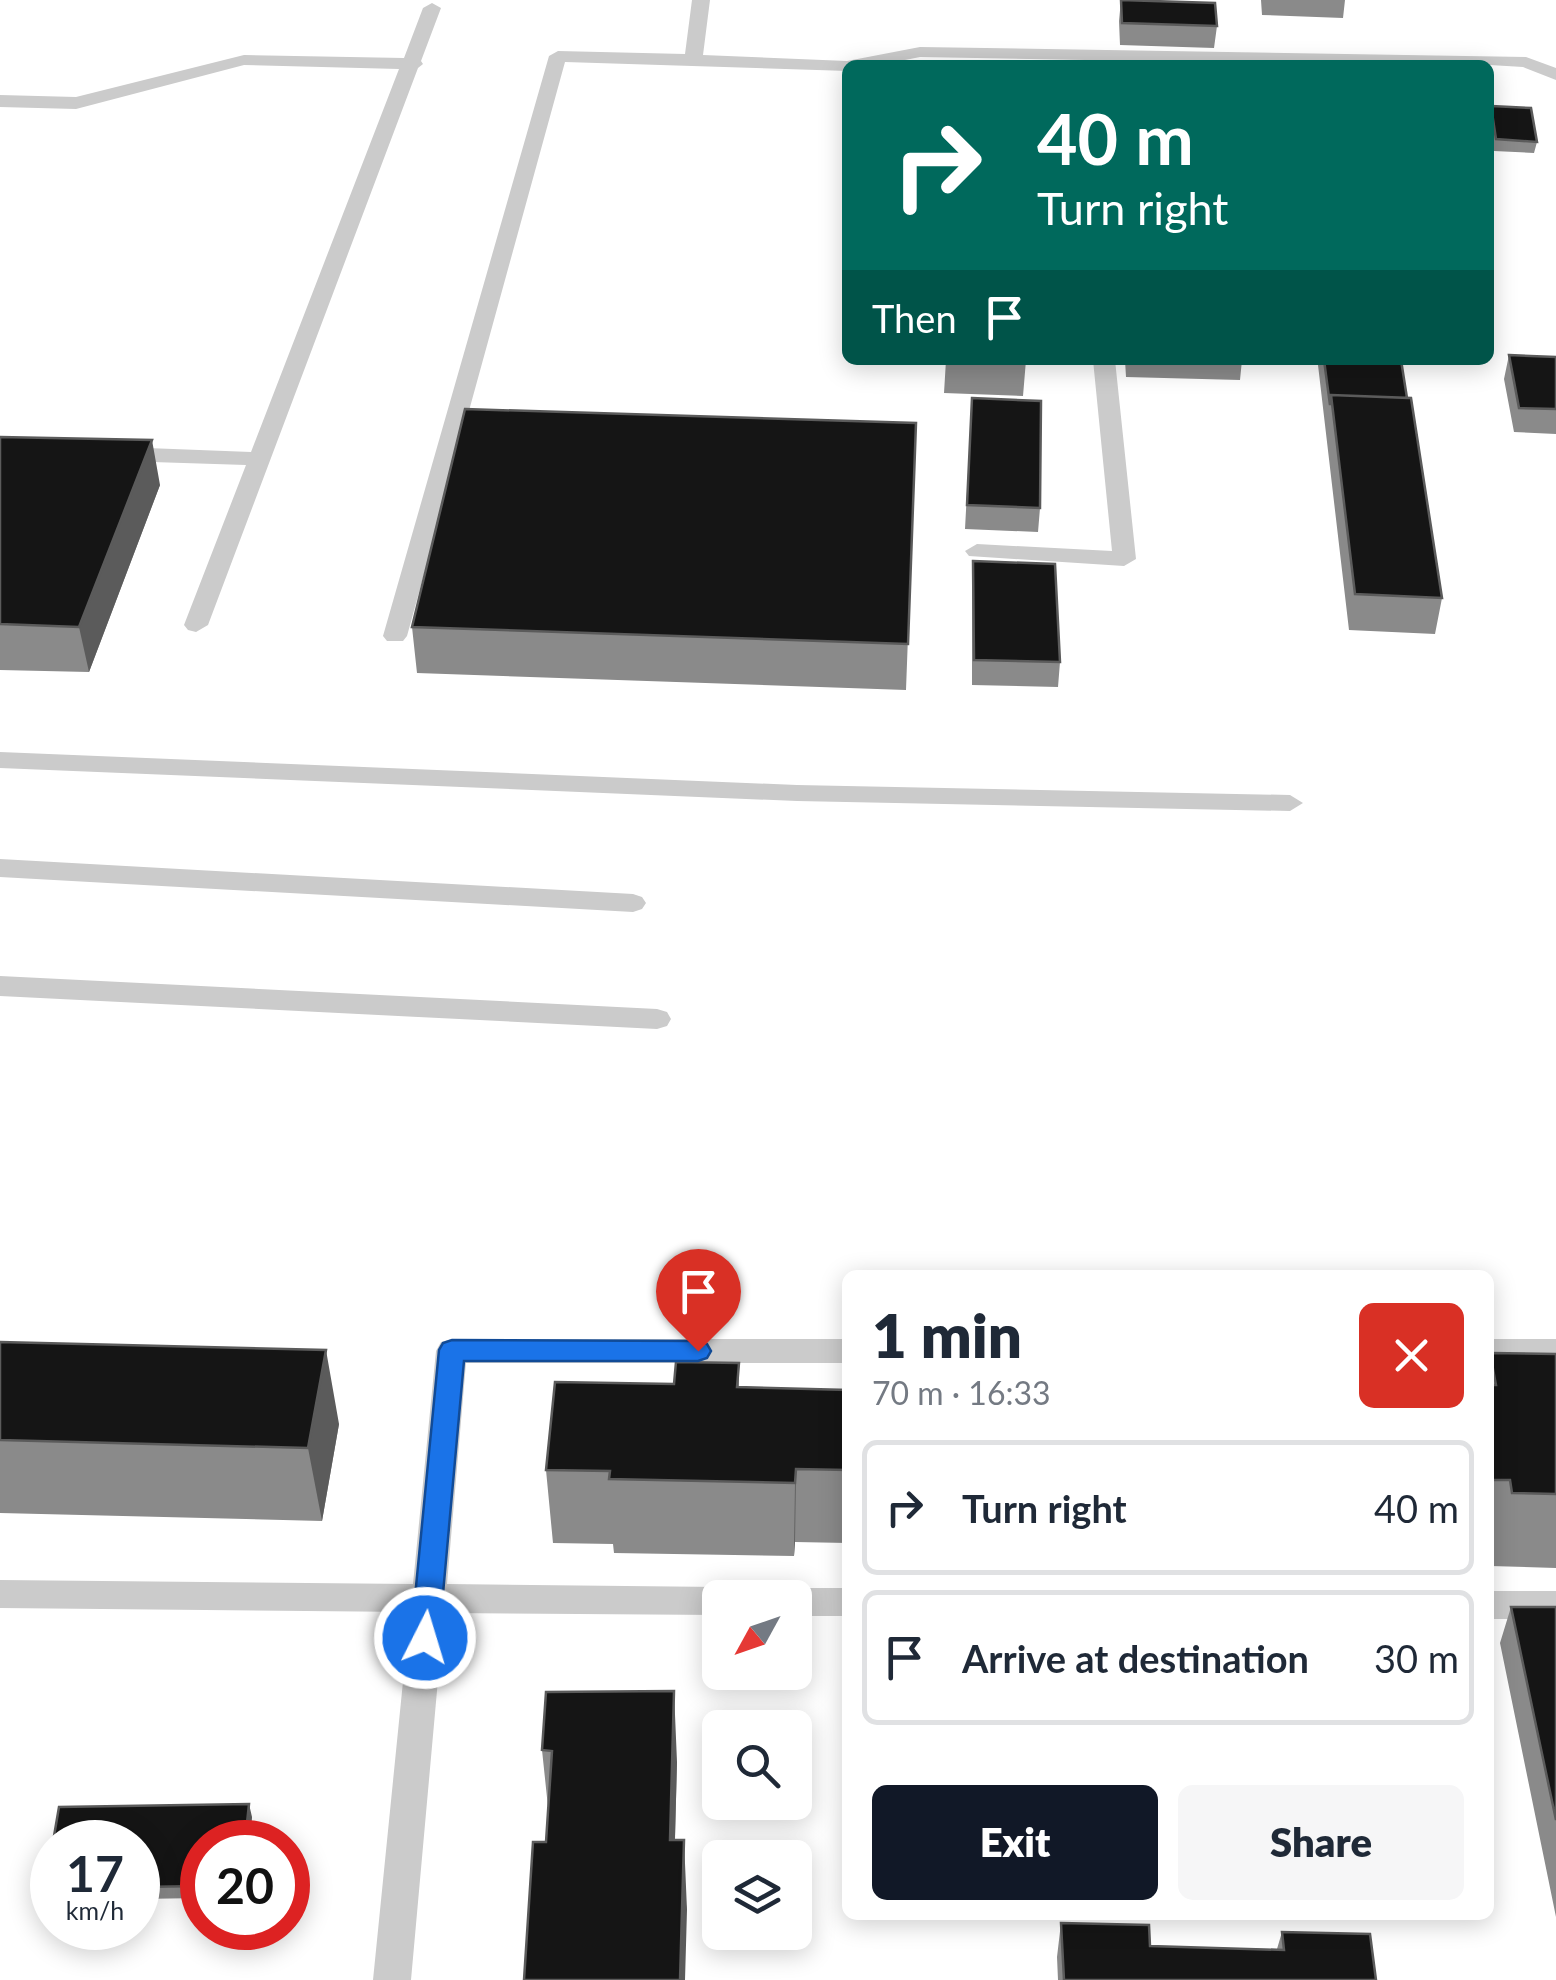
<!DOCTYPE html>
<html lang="en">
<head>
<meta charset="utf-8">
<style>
	:root { --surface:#fff; --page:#f6f6f7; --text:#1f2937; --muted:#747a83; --line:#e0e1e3; --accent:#111827 }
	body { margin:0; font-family:Lato,sans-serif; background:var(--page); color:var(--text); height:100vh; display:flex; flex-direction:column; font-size:38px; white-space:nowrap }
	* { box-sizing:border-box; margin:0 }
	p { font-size:32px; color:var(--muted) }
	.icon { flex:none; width:55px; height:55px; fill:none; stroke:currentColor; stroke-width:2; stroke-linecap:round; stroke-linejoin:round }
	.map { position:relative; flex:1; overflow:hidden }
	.side { position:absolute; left:842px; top:1270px; width:652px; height:650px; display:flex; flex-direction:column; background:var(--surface); border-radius:15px; box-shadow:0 5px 25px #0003 }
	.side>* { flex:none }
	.guide { position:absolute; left:842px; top:60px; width:652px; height:305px; border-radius:15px; box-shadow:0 5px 25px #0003; background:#00695c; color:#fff; overflow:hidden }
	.needle { width:65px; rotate:230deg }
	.buttons { position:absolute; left:702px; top:1580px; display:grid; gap:20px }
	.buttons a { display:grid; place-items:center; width:110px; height:110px; border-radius:15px; background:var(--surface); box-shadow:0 5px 25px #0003; font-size:50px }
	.speed { position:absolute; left:30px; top:1820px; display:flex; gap:20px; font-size:50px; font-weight:700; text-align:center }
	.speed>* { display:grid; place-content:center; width:130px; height:130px; border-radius:50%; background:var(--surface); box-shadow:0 5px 25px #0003; line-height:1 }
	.speed small { font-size:25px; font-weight:400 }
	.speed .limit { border:15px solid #d22; background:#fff; color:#111 }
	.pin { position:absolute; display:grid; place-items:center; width:85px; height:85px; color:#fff; margin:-102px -42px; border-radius:50% 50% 50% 0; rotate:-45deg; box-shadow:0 0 10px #0007 }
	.pin .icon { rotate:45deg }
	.me { position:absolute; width:110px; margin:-55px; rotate:5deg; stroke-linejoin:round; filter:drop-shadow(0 0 8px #0008) }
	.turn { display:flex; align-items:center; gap:35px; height:210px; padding:0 30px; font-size:45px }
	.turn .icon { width:130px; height:130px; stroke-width:2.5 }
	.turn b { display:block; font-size:70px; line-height:85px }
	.then { display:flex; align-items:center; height:95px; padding:0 30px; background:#0003; gap:20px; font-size:38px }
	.round { display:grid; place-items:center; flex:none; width:105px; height:105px; border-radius:15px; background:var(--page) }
	.head { display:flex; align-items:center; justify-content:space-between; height:170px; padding:0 30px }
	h1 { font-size:60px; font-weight:800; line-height:75px }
	.primary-button { display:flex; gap:20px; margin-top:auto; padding:20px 30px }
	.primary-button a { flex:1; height:115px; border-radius:15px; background:var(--accent); color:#fff; font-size:40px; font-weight:800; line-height:115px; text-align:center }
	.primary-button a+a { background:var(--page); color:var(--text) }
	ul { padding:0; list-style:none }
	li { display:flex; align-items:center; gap:30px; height:135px; margin:0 20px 15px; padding:0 10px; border:5px solid var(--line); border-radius:15px }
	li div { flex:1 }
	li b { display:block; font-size:38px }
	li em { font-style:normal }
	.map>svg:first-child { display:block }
</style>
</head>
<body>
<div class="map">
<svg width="1556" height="1980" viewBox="0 0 1556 1980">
	<rect width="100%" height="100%" fill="#fff"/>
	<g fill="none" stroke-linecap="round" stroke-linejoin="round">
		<!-- lane -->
		<path fill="#cbcbcb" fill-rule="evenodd" d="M692,0H710L703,55L847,61L920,47L1526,57L1556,68V80L1523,67L1490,65L1103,61V65H1085V60L920,57L880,65H848V71L565,62L407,636L403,641H387L383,636L549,56L558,51L685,54Z
			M432,3L441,8L421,61L423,64L418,68L208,625L196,632L188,630L184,625L246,465L121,461L110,454L121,447L251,452L399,69L244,65L76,109L0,107V95L76,97L244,55L404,58L423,8Z
			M1093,360H1115L1136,559L1124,566L969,556L965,551L977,544L1112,551Z
			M0,752L797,785L1290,795L1303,803L1290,811L797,801L0,768Z
			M0,859L633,894L642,897L646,903L642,909L633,912L0,877Z
			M0,976L657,1009L667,1012L671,1019L667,1026L657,1029L0,996Z
			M452,1339H848V1363H466L447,1584L720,1587L732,1591L735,1598H720V1615L444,1613L411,1980H373L410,1612L0,1608V1580L413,1584L436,1351L441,1342Z
			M1490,1339H1556V1363H1490Z
			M795,1588H848V1616H795V1598H780L783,1592Z
			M1490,1591H1556V1619H1490Z"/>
	</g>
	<!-- wall -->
	<path fill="#8a8a8a" d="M1121,0L1217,26L1214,48L1120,45L1119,21Z
		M1261,0H1345L1343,18L1262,15Z
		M1491,106L1537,142L1534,153L1494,151L1490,123Z
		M1509,355L1556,357V434L1514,432L1504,379Z
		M946,360H1026L1023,396L944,393Z
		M1125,360H1242L1240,380L1126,377Z
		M1319,360H1401L1442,598L1435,634L1349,630L1318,365Z
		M972,398L1040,508L1038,532L965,529Z
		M916,423L906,690L417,673L412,627Z
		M0,437L160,485L89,672L0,670Z
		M973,561L1060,662L1058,687L972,685V586Z
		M0,1342L339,1424L322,1521L0,1513Z
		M1490,1353L1556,1354V1568L1490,1566Z
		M739,1363V1388L848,1390V1543L795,1542L794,1556L614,1553L613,1544L553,1543L546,1470L674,1384Z
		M1511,1607H1556V1917L1500,1643Z
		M542,1750L677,1762L675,1840L687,1910L546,1842L548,1807Z
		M252,1817L249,1842H202V1898L138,1899V1842Z
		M52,1847V1900H50L45,1888Z
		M1061,1923L1150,1946L1277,1949L1282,1932L1376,1980H1058L1057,1957Z"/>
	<!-- shaded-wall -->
	<path fill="#5b5b5b" d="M152,440L160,485L89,672L79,627Z
		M326,1350L339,1424L322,1521L308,1448Z
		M796,1469L795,1542L794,1556L795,1483Z
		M674,1691L677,1762L673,1910L670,1840Z
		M249,1804L252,1817L249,1842H245Z
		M684,1840L687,1910L685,1980H680Z"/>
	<!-- building -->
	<path fill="#151515" stroke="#5b5b5b" stroke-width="2.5" d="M1121,0L1215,3L1217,26L1122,23Z
		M1491,106L1531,108L1537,142L1496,139Z
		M1509,355L1556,357V409L1519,408Z
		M984,360H1026V362Z
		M1324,360H1401L1407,398L1331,395L1330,405Z
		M1331,395L1411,398L1442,598L1355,594Z
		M972,398L1041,401L1040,508L967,505Z
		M465,409L916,423L908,644L412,627Z
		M0,437L152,440L79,627L0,624Z
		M973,561L1055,564L1060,662L974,660Z
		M0,1342L326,1350L308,1448L0,1440Z
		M1490,1353L1556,1354V1494L1512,1493L1510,1480H1490V1385H1496Z
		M676,1362L739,1363L737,1387L848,1390V1470L796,1469L795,1483L609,1479L610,1471L546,1470L555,1382L674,1384Z
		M1511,1607H1556V1820Z
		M674,1691L670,1840H684L680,1980H524L533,1842H546L552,1751L542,1750L546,1692Z
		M249,1804L245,1842H202V1886L138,1887V1842H53L59,1807Z
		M52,1847V1888H45Z
		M1061,1923L1149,1925L1150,1946L1284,1950L1282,1932L1370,1934L1376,1980H1064Z"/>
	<!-- route -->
	<path fill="#1a73e8" stroke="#114b97" stroke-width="2.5" d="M452,1340L698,1341L707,1344L711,1351L707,1358L698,1361H464L439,1638L435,1647L425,1650L415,1647L411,1638L439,1350L443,1343Z"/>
</svg>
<div class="buttons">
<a><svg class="needle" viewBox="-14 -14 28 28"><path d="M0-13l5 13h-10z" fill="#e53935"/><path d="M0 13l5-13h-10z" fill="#747a83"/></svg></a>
<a><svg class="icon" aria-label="search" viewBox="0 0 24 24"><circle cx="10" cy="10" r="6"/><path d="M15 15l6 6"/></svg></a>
<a><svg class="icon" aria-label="layers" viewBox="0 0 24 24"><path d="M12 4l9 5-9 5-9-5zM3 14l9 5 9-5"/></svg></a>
</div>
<div class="speed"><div>17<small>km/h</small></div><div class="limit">20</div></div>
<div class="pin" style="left:698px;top:1351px;background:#d93025"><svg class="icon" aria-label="arrive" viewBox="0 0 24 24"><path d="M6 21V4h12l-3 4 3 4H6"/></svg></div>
<svg class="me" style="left:425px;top:1638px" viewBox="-20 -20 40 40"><circle r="17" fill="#1a73e8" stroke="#fff" stroke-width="3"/><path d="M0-11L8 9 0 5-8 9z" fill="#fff"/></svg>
<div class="guide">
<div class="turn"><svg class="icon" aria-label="right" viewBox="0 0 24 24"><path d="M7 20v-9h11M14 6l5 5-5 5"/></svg><div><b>40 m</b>Turn right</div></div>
<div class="then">Then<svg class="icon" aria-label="arrive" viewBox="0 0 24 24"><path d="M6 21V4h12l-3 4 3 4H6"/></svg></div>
</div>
<section class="side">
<div class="head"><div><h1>1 min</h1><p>70 m · 16:33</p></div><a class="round" style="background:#d93025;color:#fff"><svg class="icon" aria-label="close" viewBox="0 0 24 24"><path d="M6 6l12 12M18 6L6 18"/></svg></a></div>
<ul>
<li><svg class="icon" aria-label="right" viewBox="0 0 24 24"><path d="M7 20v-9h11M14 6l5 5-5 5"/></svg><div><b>Turn right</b></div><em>40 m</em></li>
<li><svg class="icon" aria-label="arrive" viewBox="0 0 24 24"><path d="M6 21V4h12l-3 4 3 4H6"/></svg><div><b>Arrive at destination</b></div><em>30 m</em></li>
</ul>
<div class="primary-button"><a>Exit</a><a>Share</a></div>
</section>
</div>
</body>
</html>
